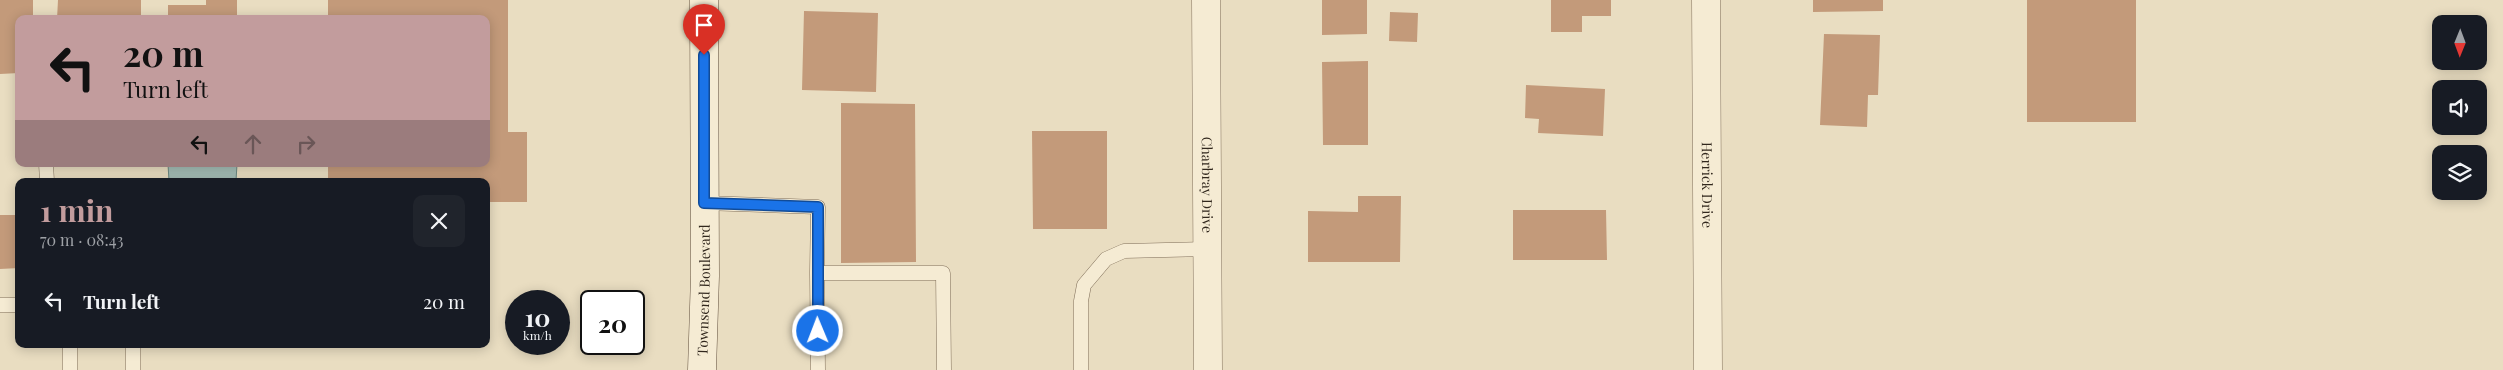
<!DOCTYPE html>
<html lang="en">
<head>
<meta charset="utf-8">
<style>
	:root { --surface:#171b24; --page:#20242c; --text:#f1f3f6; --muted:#9ea1a6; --accent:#c29c9d }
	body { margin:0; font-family:"Playfair Display",serif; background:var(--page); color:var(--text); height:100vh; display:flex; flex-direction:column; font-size:19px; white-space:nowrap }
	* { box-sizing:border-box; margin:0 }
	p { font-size:16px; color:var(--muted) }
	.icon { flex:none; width:28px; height:28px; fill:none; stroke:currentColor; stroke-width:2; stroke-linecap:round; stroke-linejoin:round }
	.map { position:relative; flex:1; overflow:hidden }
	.sheet { position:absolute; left:15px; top:178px; width:475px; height:170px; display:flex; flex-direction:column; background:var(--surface); border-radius:10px; box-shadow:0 2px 12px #0003 }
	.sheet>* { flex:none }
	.guide { position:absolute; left:15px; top:15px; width:475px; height:152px; border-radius:10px; box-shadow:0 2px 12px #0003; background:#c29c9d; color:#111; overflow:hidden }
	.needle { width:32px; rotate:181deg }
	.fabs { position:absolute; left:2432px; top:15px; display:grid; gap:10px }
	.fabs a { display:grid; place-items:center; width:55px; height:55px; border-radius:10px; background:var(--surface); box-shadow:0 2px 12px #0003; font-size:25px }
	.speed { position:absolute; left:505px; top:290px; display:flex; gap:10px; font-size:25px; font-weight:700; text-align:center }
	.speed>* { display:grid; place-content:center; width:65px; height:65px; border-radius:50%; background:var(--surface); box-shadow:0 2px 12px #0003; line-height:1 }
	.speed small { font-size:12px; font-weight:400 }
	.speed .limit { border:2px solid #111; border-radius:8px; background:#fff; color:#111 }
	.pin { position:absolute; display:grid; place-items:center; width:42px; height:42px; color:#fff; margin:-51px -21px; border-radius:50% 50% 50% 0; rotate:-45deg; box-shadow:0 0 5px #0007 }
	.pin .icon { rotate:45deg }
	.me { position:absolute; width:55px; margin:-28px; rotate:359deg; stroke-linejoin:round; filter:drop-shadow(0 0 4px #0008) }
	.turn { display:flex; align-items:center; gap:18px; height:105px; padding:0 25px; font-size:22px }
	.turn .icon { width:65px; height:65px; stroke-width:2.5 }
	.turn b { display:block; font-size:35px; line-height:42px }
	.lanes { display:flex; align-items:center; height:48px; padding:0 25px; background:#0003; justify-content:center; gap:25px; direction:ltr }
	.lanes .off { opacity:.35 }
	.round { display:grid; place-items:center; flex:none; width:52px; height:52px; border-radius:10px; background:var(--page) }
	.head { display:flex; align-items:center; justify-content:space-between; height:85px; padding:0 25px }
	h1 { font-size:30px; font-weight:700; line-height:38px; color:var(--accent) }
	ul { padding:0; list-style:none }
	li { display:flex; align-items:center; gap:15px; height:75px; padding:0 25px }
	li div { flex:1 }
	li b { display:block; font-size:19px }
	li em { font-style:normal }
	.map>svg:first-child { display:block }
</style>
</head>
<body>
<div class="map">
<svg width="2503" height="370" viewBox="0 0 2503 370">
	<rect width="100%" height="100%" fill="#e9ddc1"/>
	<!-- water -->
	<path fill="#a3bcb5" stroke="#6b8881" d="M168,164H237L236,181H169Z"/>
	<!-- building -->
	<path fill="#c39a7a" d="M0,0H33V19H19V73L0,74Z
		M58,0H141V19H57Z
		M206,0H237V19H168V5H206Z
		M328,0H508V132H527V202H486V181H328V164H486V19H328Z
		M1322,0H1367V34L1322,35Z
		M1551,0H1611V16H1582V32H1551Z
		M1813,0H1883V11L1813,12Z
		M2027,0H2136V122H2027Z
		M804,11L878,13L876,92L802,90Z
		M1390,12L1418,13L1417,42L1389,41Z
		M1824,34L1880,35L1878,95H1868L1867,127L1820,125Z
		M1368,61V145H1323L1322,62Z
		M1526,85L1605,89L1603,136L1538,133L1539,119L1525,118Z
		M841,103L915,104L916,262L841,263Z
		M1032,131H1107V229H1033Z
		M1358,196H1401L1400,262H1308V211L1358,212Z
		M1513,210H1606L1607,260H1513Z
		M0,215H19V268L0,269Z"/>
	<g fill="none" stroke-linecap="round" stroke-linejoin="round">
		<!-- lane casing -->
		<g stroke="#806f5a" stroke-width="15">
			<path id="lane" d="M46,164L47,181
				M704,203L818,207L817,273
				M0,305H19
				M70,370V344
				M133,370V344
				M818,370L817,273H943L944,370
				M1081,370V301L1084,285L1106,259L1124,251L1207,249"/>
		</g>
		<!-- street casing -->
		<g stroke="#806f5a" stroke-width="29">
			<g id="street">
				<path id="s1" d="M1206,0L1208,370"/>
				<path id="s2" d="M1706,0L1708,370"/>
			</g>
		</g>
		<!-- secondary casing -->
		<g stroke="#62503e" stroke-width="29">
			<g id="secondary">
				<path id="s3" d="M702,370L705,276L704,0"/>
			</g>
		</g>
		<!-- lane -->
		<use href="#lane" stroke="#f5ebd3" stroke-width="14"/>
		<!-- street -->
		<use href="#street" stroke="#f5ebd3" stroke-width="28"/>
		<!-- secondary -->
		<use href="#secondary" stroke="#f5ebd3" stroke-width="28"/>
	</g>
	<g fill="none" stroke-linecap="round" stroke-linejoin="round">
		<!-- route casing -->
		<g stroke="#114b97" stroke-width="12">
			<path id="route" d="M704,55V203L818,207V331"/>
		</g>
		<!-- route -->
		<use href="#route" stroke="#1a73e8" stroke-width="9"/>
	</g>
	<g text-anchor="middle" stroke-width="4" stroke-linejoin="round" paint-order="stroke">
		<!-- street labels -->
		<g font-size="14" fill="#31271d" stroke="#f1e8d0">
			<text dy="5" stroke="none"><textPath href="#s1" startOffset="185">Charbray Drive</textPath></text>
			<text dy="5" stroke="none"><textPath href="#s2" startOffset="185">Herrick Drive</textPath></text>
			<text dy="5" stroke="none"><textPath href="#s3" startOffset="80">Townsend Boulevard</textPath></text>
		</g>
	</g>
</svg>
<div class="fabs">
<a><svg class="needle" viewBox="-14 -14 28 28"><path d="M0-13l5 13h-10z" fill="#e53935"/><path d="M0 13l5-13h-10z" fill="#9ea1a6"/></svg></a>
<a><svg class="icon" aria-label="sound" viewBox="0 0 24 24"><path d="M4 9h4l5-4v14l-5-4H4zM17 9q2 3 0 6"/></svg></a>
<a><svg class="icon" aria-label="layers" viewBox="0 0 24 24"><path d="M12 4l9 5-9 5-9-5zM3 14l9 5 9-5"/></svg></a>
</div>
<div class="speed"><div>10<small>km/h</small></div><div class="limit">20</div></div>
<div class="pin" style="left:704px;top:55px;background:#d93025"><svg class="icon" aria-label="arrive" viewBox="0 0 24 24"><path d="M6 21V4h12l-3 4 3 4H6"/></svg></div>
<svg class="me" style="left:818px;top:331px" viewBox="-20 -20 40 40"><circle r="17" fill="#1a73e8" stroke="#fff" stroke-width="3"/><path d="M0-11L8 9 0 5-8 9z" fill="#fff"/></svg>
<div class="guide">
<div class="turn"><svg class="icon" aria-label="left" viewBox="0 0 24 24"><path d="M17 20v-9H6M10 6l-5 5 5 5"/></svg><div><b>20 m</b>Turn left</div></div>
<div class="lanes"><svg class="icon" aria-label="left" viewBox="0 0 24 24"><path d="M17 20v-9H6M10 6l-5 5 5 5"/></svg><svg class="icon off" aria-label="ahead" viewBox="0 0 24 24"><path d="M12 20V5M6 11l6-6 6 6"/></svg><svg class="icon off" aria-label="right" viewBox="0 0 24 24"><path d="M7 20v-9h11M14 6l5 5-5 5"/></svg></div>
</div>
<section class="sheet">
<div class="head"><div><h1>1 min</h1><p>70 m · 08:43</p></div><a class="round"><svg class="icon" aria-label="close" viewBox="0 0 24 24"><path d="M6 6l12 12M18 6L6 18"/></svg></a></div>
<ul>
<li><svg class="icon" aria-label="left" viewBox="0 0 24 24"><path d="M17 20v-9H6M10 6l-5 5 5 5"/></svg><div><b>Turn left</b></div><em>20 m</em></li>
</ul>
</section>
</div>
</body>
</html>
